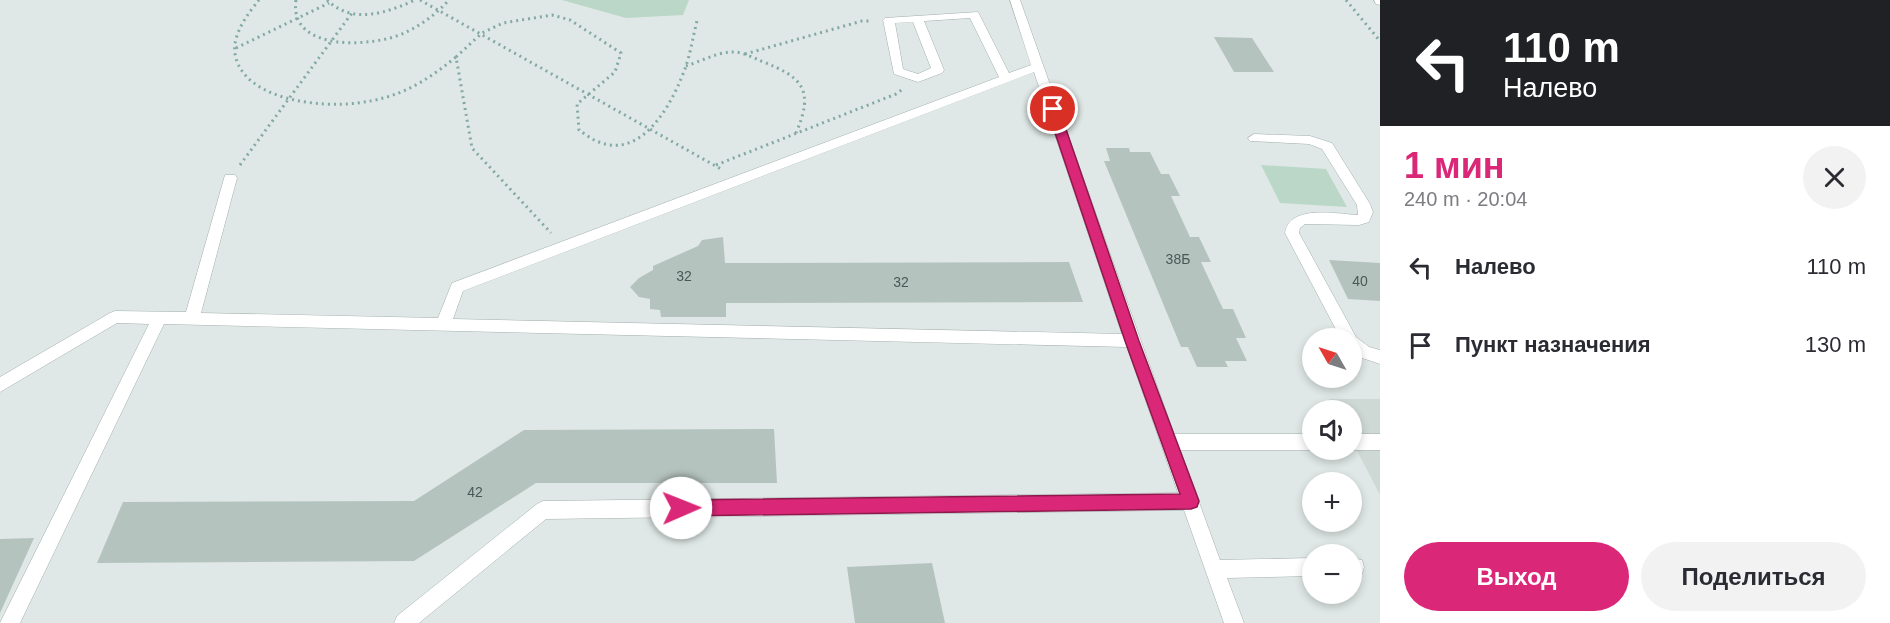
<!DOCTYPE html>
<html lang="ru">
<head>
<meta charset="utf-8">
<style>
	:root { --surface:#fff; --page:#f2f2f3; --text:#2b2b33; --muted:#7c7c81; --accent:#db2777 }
	body { margin:0; font-family:Arial,sans-serif; background:var(--page); color:var(--text); height:100vh; display:flex; flex-direction:column; font-size:22px; white-space:nowrap }
	* { box-sizing:border-box; margin:0 }
	p { font-size:20px; color:var(--muted) }
	.icon { flex:none; width:33px; height:33px; fill:none; stroke:currentColor; stroke-width:2; stroke-linecap:round; stroke-linejoin:round }
	.map { position:relative; flex:1; overflow:hidden }
	.panel { display:flex; flex-direction:column; background:var(--surface); width:510px }
	.panel>* { flex:none }
	.hud { background:#202124; color:#fff; overflow:hidden }
	.needle { width:39px; rotate:309deg }
	.buttons { position:absolute; left:1302px; top:328px; display:grid; gap:12px }
	.buttons a { display:grid; place-items:center; width:60px; height:60px; border-radius:50%; background:var(--surface); box-shadow:0 3px 9px #0003; font-size:30px }
	.pin { position:absolute; display:grid; place-items:center; width:51px; height:51px; color:#fff; margin:-26px; border:3px solid #fff; border-radius:50%; box-shadow:0 2px 6px #0007 }
	.me { position:absolute; width:66px; margin:-33px; rotate:89deg; stroke-linejoin:round; filter:drop-shadow(0 0 4px #0008) }
	.turn { display:flex; align-items:center; gap:21px; height:126px; padding:0 24px; font-size:27px }
	.turn .icon { width:78px; height:78px; stroke-width:2.5 }
	.turn b { display:block; font-size:42px; line-height:51px }
	.round { display:grid; place-items:center; flex:none; width:63px; height:63px; border-radius:32px; background:var(--page) }
	.headline { display:flex; align-items:center; justify-content:space-between; height:102px; padding:0 24px }
	h1 { font-size:36px; font-weight:700; line-height:45px; color:var(--accent) }
	.action { display:flex; gap:12px; margin-top:auto; padding:12px 24px }
	.action a { flex:1; height:69px; border-radius:36px; background:var(--accent); color:#fff; font-size:24px; font-weight:700; line-height:69px; text-align:center }
	.action a+a { background:var(--page); color:var(--text) }
	ul { padding:0; list-style:none }
	li { display:flex; align-items:center; gap:18px; height:78px; padding:0 24px }
	li div { flex:1 }
	li b { display:block; font-size:22px }
	li em { font-style:normal }
	main { display:flex; flex:1; min-height:0 }
	.map>svg:first-child { display:block }
</style>
</head>
<body>
<main>
<div class="map">
<svg width="1380" height="623" viewBox="0 0 1380 623">
	<rect width="100%" height="100%" fill="#dfe8e6"/>
	<!-- built -->
	<path fill="#ced8d5" d="M1329,399H1380V495L1352,441V411H1335Z"/>
	<!-- green -->
	<path fill="#bad7c7" d="M562,0H689L683,15L626,18Z
		M1261,165L1326,169L1347,207L1280,203Z"/>
	<!-- building -->
	<path fill="#b5c3bf" d="M1214,37L1252,38L1274,72H1234Z
		M1106,148H1129L1130,152H1150L1161,174H1169L1180,196H1171L1190,237H1199L1211,262H1201L1223,309H1233L1246,338H1236L1247,361H1225L1228,367H1197L1188,347H1181L1104,161H1110Z
		M723,237L725,263L1069,262L1083,302L726,303V317H661L660,310L650,309V299L639,297L630,287L639,278L653,270V266L698,246L702,240Z
		M1329,260L1380,263V301L1348,299Z
		M774,429L777,483H536L414,561L97,563L123,502L414,501L524,430Z
		M34,538L0,613V539Z
		M932,563L945,623H855L847,567Z"/>
	<g fill="none" stroke-linecap="round" stroke-linejoin="round">
		<!-- lane casing -->
		<g stroke="#a3afad" stroke-width="1">
			<path id="lane" d="M1010,0H1020L1174,434H1312V450H1180L1220,560L1312,558V576L1227,578L1244,623H1224L1184,510L546,519L419,623H394L397,616L537,504L543,501L1178,493L1127,347L164,324L20,623H0L149,324L117,323L0,392V377L110,313L115,311L186,312L225,175H235L237,178L201,313L438,318L452,283L999,77L970,18L924,21L944,70L942,73L918,82L894,74L883,20L885,18L978,12L1009,73L1031,65ZM913,22L931,68L918,74L903,69L895,23ZM1034,72L1122,334L453,319L463,291Z
				M1374,0H1380V5L1376,4Z
				M1254,134L1310,136L1332,143L1370,204L1373,212L1369,222L1359,225L1305,224L1300,228L1299,233L1356,337L1369,347L1380,350V364L1359,357L1352,351V339H1341L1285,233C1289,204 1337,214 1358,215L1357,205L1322,149L1309,144L1250,141L1248,138Z
				M1352,434H1380V450H1352Z
				M1352,558L1362,560L1364,567L1362,574L1352,576Z"/>
		</g>
		<!-- path -->
		<path stroke="#83a9a3" stroke-width="3" stroke-dasharray="2 4" stroke-linecap="butt" d="M259,0C248,13 232,35 235,54C243,100 320,108 357,103C399,98 424,83 456,57L472,148L551,233
			M296,0C288,53 375,47 404,33C422,25 436,14 449,0
			M327,0C353,25 386,13 415,0
			M420,0L721,169
			M1346,0L1380,41
			M236,48L329,3
			M745,54L862,21H871
			M456,57L482,33L503,23L552,15L570,20L621,53L615,72L577,104L579,130C585,134 592,140 599,142C644,160 674,100 686,66C691,51 693,36 697,21
			M686,66C699,62 716,53 730,52C741,51 752,57 761,61C802,77 815,89 796,133
			M240,165L352,13
			M716,165L896,94L903,89"/>
		<!-- lane -->
		<use href="#lane" fill="#fff" fill-rule="evenodd"/>
	</g>
	<!-- route -->
	<path fill="#db2777" stroke="#8e194d" stroke-width="1.5" d="M1053,105L1059,109L1139,341L1199,501L1197,507L1191,509L681,516L676,513L673,508L676,502L681,500L1180,494L1125,341L1047,109Z"/>
	<g text-anchor="middle" stroke-width="6" stroke-linejoin="round" paint-order="stroke">
		<!-- number labels -->
		<g font-size="14" fill="#475957">
			<text x="1178" y="264">38Б</text>
			<text x="684" y="281">32</text>
			<text x="1360" y="286">40</text>
			<text x="901" y="287">32</text>
			<text x="475" y="497">42</text>
		</g>
	</g>
</svg>
<div class="buttons">
<a><svg class="needle" viewBox="-14 -14 28 28"><path d="M0-13l5 13h-10z" fill="#e53935"/><path d="M0 13l5-13h-10z" fill="#7c7c81"/></svg></a>
<a><svg class="icon" aria-label="sound" viewBox="0 0 24 24"><path d="M4 9h4l5-4v14l-5-4H4zM17 9q2 3 0 6"/></svg></a>
<a>+</a>
<a>−</a>
</div>
<div class="pin" style="left:1053px;top:109px;background:#d93025"><svg class="icon" aria-label="arrive" viewBox="0 0 24 24"><path d="M6 21V4h12l-3 4 3 4H6"/></svg></div>
<svg class="me" style="left:681px;top:508px" viewBox="-20 -20 40 40"><circle r="19" fill="#fff"/><path d="M0-13L10 11 0 6-10 11z" fill="#db2777"/></svg>
</div>
<section class="panel">
<div class="hud">
<div class="turn"><svg class="icon" aria-label="left" viewBox="0 0 24 24"><path d="M17 20v-9H6M10 6l-5 5 5 5"/></svg><div><b>110 m</b>Налево</div></div>
</div>
<div class="headline"><div><h1>1 мин</h1><p>240 m · 20:04</p></div><a class="round"><svg class="icon" aria-label="close" viewBox="0 0 24 24"><path d="M6 6l12 12M18 6L6 18"/></svg></a></div>
<ul>
<li><svg class="icon" aria-label="left" viewBox="0 0 24 24"><path d="M17 20v-9H6M10 6l-5 5 5 5"/></svg><div><b>Налево</b></div><em>110 m</em></li>
<li><svg class="icon" aria-label="arrive" viewBox="0 0 24 24"><path d="M6 21V4h12l-3 4 3 4H6"/></svg><div><b>Пункт назначения</b></div><em>130 m</em></li>
</ul>
<div class="action"><a>Выход</a><a>Поделиться</a></div>
</section>
</main>
</body>
</html>
